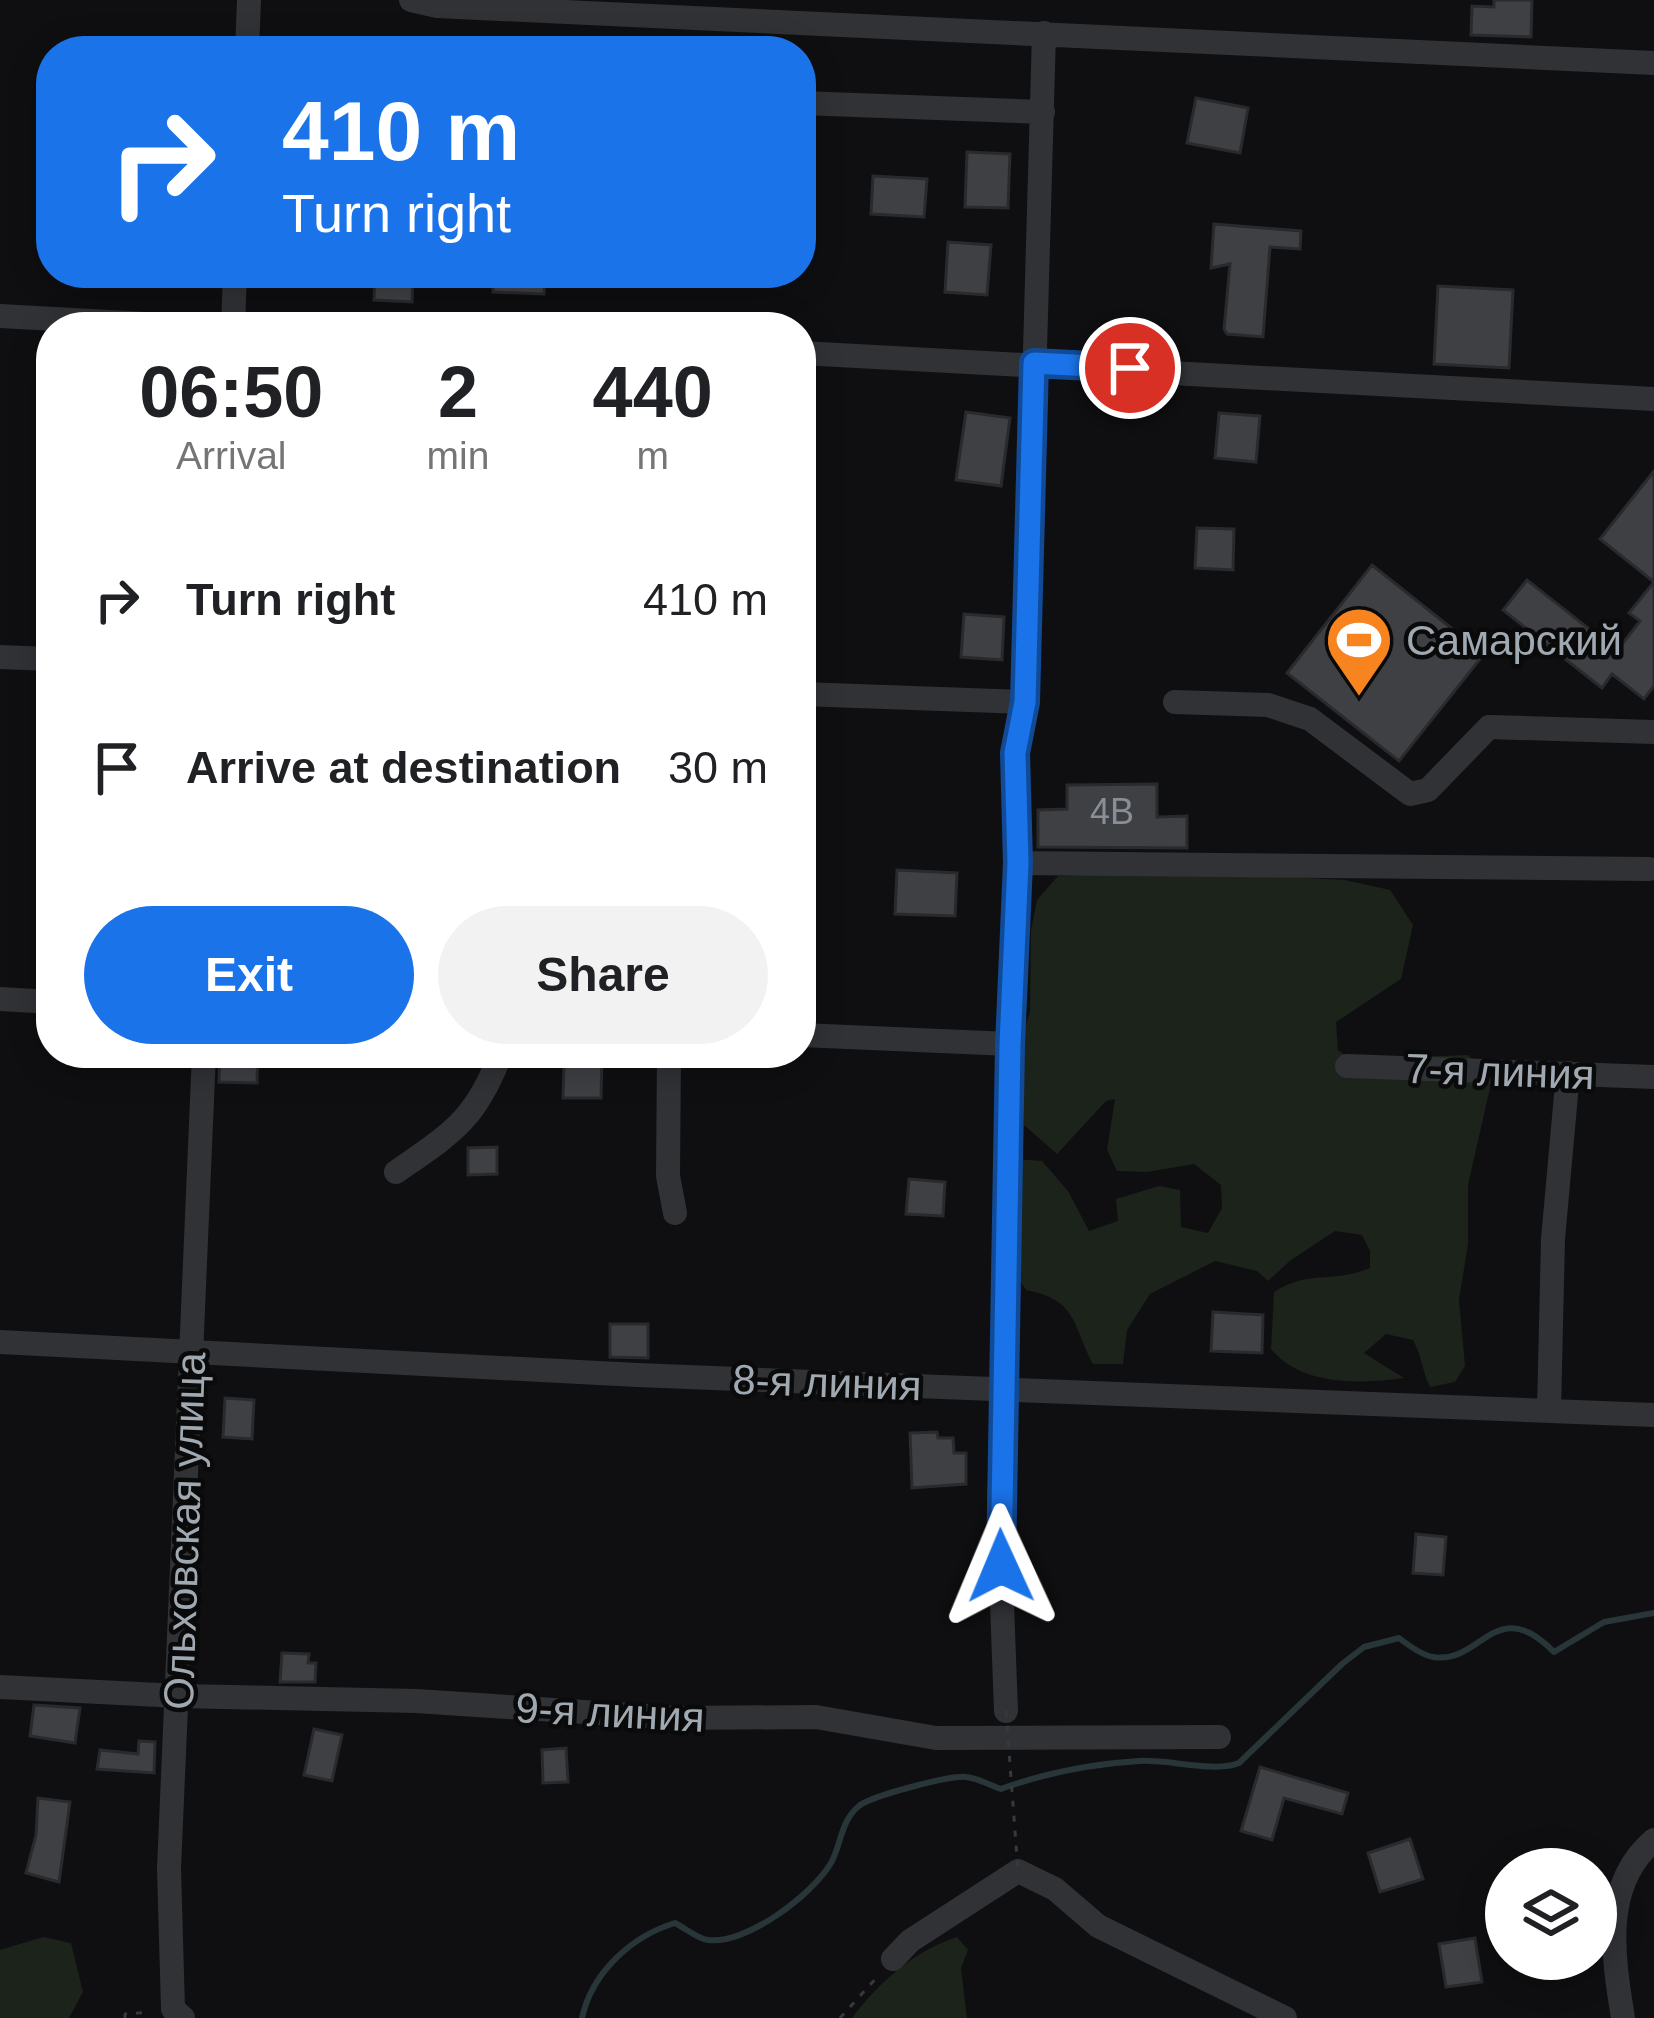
<!DOCTYPE html>
<html lang="en">
<head>
<meta charset="utf-8">
<style>
	:root { --surface:#fff; --page:#f2f2f2; --text:#202124; --muted:#757577; --accent:#1a73e8 }
	body { margin:0; font-family:Helvetica,sans-serif; background:var(--page); color:var(--text); height:100vh; display:flex; flex-direction:column; font-size:45px; white-space:nowrap }
	* { box-sizing:border-box; margin:0 }
	p { font-size:39px; color:var(--muted) }
	.icon { flex:none; width:66px; height:66px; fill:none; stroke:currentColor; stroke-width:2; stroke-linecap:round; stroke-linejoin:round }
	.map { position:relative; flex:1; overflow:hidden }
	.side { position:absolute; left:36px; top:312px; width:780px; height:756px; display:flex; flex-direction:column; background:var(--surface); border-radius:48px; box-shadow:0 6px 30px #0003 }
	.side>* { flex:none }
	.guide { position:absolute; left:36px; top:36px; width:780px; height:252px; border-radius:48px; box-shadow:0 6px 30px #0003; background:#1a73e8; color:#fff; overflow:hidden }
	.controls { position:absolute; left:1485px; top:1848px; display:grid; gap:24px }
	.controls a { display:grid; place-items:center; width:132px; height:132px; border-radius:50%; background:var(--surface); box-shadow:0 6px 30px #0003; font-size:60px }
	.pin { position:absolute; display:grid; place-items:center; width:102px; height:102px; color:#fff; margin:-51px; border:6px solid #fff; border-radius:50%; box-shadow:0 3px 12px #0007 }
	.me { position:absolute; width:132px; margin:-66px; rotate:359deg; stroke-linejoin:round; filter:drop-shadow(0 0 9px #0008) }
	.turn { display:flex; align-items:center; gap:42px; height:252px; padding:0 48px; font-size:54px }
	.turn .icon { width:156px; height:156px; stroke-width:2.5 }
	.turn b { display:block; font-size:84px; line-height:102px }
	.eta { display:flex; justify-content:space-evenly; align-items:center; height:204px; text-align:center }
	.eta b { font-size:72px; font-weight:600; line-height:84px }
	.primary-button { display:flex; gap:24px; margin-top:auto; padding:24px 48px }
	.primary-button a { flex:1; height:138px; border-radius:72px; background:var(--accent); color:#fff; font-size:48px; font-weight:600; line-height:138px; text-align:center }
	.primary-button a+a { background:var(--page); color:var(--text) }
	ul { padding:0; list-style:none }
	li { display:flex; align-items:center; gap:36px; height:168px; padding:0 48px }
	li div { flex:1 }
	li b { display:block; font-size:45px }
	li em { font-style:normal }
	.map>svg:first-child { display:block }
</style>
</head>
<body>
<div class="map">
<svg width="1654" height="2018" viewBox="0 0 1654 2018">
	<rect width="100%" height="100%" fill="#0f0f11"/>
	<!-- green -->
	<path fill="#1c231b" d="M1181,871L1345,880L1390,890L1413,925L1401,979L1336,1022L1338,1050L1364,1069L1412,1057L1468,1055L1492,1079L1468,1185V1244L1459,1300L1465,1366L1455,1382L1430,1387C1422,1371 1422,1356 1413,1340L1386,1334L1364,1353L1404,1378C1359,1384 1302,1386 1271,1349L1274,1292C1310,1269 1332,1284 1370,1268V1251L1362,1235L1335,1231L1291,1260L1268,1281L1257,1271L1215,1261L1150,1294L1127,1330L1123,1364H1093C1072,1323 1077,1300 1026,1290L1010,1266L1015,1159L1042,1161L1068,1191L1089,1231L1118,1221L1116,1199L1159,1186L1180,1190L1181,1227L1208,1233L1222,1208L1221,1185L1194,1164L1147,1172L1117,1171L1107,1150L1115,1099L1106,1101L1057,1154L1024,1125V1031L1030,1012L1031,930L1037,900L1058,876Z
		M43,1937L71,1943L83,1992L69,2018H0V1950Z
		M957,1937L968,1950L961,1968L967,2018H852C879,1982 914,1951 957,1937Z"/>
	<g fill="none" stroke-linecap="round" stroke-linejoin="round">
		<!-- stream -->
		<path stroke="#283539" stroke-width="6" d="M582,2018C592,1972 632,1936 675,1923C685,1928 698,1939 708,1940C746,1945 812,1895 831,1863C841,1845 841,1820 859,1806C871,1796 950,1775 966,1777C977,1778 990,1785 1001,1789C1045,1773 1091,1764 1139,1761C1169,1759 1214,1773 1239,1763L1342,1664L1364,1647L1399,1638C1408,1645 1421,1655 1433,1657C1482,1665 1495,1592 1554,1652L1604,1622L1654,1613"/>
	</g>
	<!-- building -->
	<path fill="#3e4044" stroke="#292a2d" stroke-width="3" d="M1494,0H1532L1531,37L1471,35L1472,6L1494,7Z
		M1196,98L1248,108L1240,153L1187,143Z
		M967,152L1010,154L1008,208L965,207Z
		M873,176L927,179L924,217L871,214Z
		M1214,224L1301,231L1300,249L1270,247L1263,337L1227,334L1224,329L1230,264L1211,268Z
		M948,242L991,245L987,295L945,292Z
		M375,273H413L412,302L374,300Z
		M494,273H545L544,294L493,292Z
		M1438,286L1513,290L1509,368L1434,364Z
		M966,412L1010,418L1001,486L956,480Z
		M1219,413L1260,416L1256,462L1215,458Z
		M1654,471V686L1644,699L1612,674L1602,688L1503,610L1527,580L1617,651L1640,621L1629,613L1654,582L1600,539Z
		M1197,528L1234,529L1233,570L1195,568Z
		M1372,565L1484,654L1399,761L1287,673Z
		M964,614L1004,617L1002,660L961,657Z
		M1157,784V817L1187,816V848L1038,847V810L1067,809V785Z
		M897,870L957,873L955,916L895,914Z
		M220,1053H258L257,1083L219,1082Z
		M581,1059H602L601,1098H563L564,1066H581Z
		M497,1147V1174L468,1175V1148Z
		M909,1179L945,1182L943,1216L906,1214Z
		M1213,1312L1263,1315L1262,1353L1211,1351Z
		M610,1324H648V1358L610,1357Z
		M225,1398L254,1400L252,1439L223,1437Z
		M937,1432L938,1438H953L954,1453H966V1484L912,1488L910,1433Z
		M1416,1534L1446,1537L1443,1575L1413,1573Z
		M282,1653L309,1654L308,1663H316L315,1682H280Z
		M34,1705L80,1708L75,1743L30,1736Z
		M314,1729L342,1735L332,1781L304,1775Z
		M139,1741L155,1742L154,1773L97,1769L100,1750L138,1754Z
		M566,1748L568,1782L543,1783L542,1750Z
		M1260,1767L1348,1793L1342,1814L1284,1798L1272,1840L1241,1831Z
		M38,1798L70,1802L59,1882L26,1873L36,1835Z
		M1410,1839L1423,1879L1380,1892L1368,1853Z
		M1475,1938L1482,1982L1446,1987L1439,1944Z"/>
	<g fill="none" stroke-linecap="round" stroke-linejoin="round">
		<!-- path -->
		<path stroke="#36393d" stroke-width="3" stroke-dasharray="6 9" stroke-linecap="butt" d="M125,2018V2014L150,2012
			M840,2018L879,1975"/>
		<!-- minor -->
		<path stroke="#303236" stroke-width="24" d="M411,0L437,6L1654,63
			M247,51L249,0
			M801,103L1043,112
			M0,316L200,327
			M233,327L235,273
			M801,353L1654,399
			M0,657L51,659
			M801,694L1025,702
			M1175,702L1268,705L1310,719L1410,794L1428,790L1489,727L1654,732
			M1018,863L1649,869
			M801,887L804,883
			M0,999L51,1002
			M801,1035L1010,1044
			M669,1053L668,1176L675,1213
			M1347,1066L1654,1077
			M396,1172C453,1132 475,1121 501,1053
			M0,1342L637,1375L1654,1415
			M1549,1410L1553,1239L1568,1073
			M0,1687L179,1696L416,1701L676,1718L816,1717L936,1738L1219,1737
			M1006,1711L999,1524L1010,1044L1018,863L1015,753L1025,702L1044,33
			M893,1959L910,1941L1018,1871L1055,1889L1098,1926L1285,2018
			M183,2018L173,2009L169,1869L204,1053
			M1623,2018C1613,1956 1601,1885 1654,1840"/>
		<!-- path-bridge -->
		<path stroke="#36393d" stroke-width="3" stroke-dasharray="6 9" stroke-linecap="butt" d="M1006,1711L1018,1871"/>
	</g>
	<g fill="none" stroke-linecap="round" stroke-linejoin="round">
		<!-- route casing -->
		<g stroke="#114b97" stroke-width="30">
			<path id="route" d="M1001,1566L1010,1045L1018,863L1015,753L1025,702L1034,363L1130,368"/>
		</g>
		<!-- route -->
		<use href="#route" stroke="#1a73e8" stroke-width="21"/>
	</g>
	<!-- icons -->
	<defs>
		<g id="stadium-pin" transform="scale(3.45)"><path d="M0 17L-7.5 6A9.5 9.5 0 1 1 7.5 6Z" fill="#f88420" stroke="#0a0a0b"/><path d="M0-5a6.5 5 0 1 0 0 10a6.5 5 0 1 0 0-10ZM-3.5-1.8h7v3.6h-7Z" fill="#fff"/></g>
	</defs>
	<g fill-rule="evenodd">
		<use href="#stadium-pin" x="1359" y="640"/>
	</g>
	<g text-anchor="middle" stroke-width="9" stroke-linejoin="round" paint-order="stroke">
		<!-- number labels -->
		<g font-size="36" fill="#888f96">
			<text x="1112" y="824">4В</text>
		</g>
		<!-- poi labels -->
		<g font-size="42" fill="#a0a9b2" stroke="#0a0a0b" text-anchor="start">
			<text x="1406" y="655">Самарский</text>
		</g>
		<!-- street labels -->
		<g font-size="42" fill="#a0a9b2" stroke="#0a0a0b">
			<text transform="translate(1500 1071) rotate(2)" y="15">7-я линия</text>
			<text transform="translate(827 1382) rotate(2)" y="15">8-я линия</text>
			<text transform="translate(184 1531) rotate(-88)" y="15">Ольховская улица</text>
			<text transform="translate(610 1712) rotate(3)" y="15">9-я линия</text>
		</g>
	</g>
</svg>
<div class="controls">
<a><svg class="icon" aria-label="layers" viewBox="0 0 24 24"><path d="M12 4l9 5-9 5-9-5zM3 14l9 5 9-5"/></svg></a>
</div>
<div class="pin" style="left:1130px;top:368px;background:#d93025"><svg class="icon" aria-label="arrive" viewBox="0 0 24 24"><path d="M6 21V4h12l-3 4 3 4H6"/></svg></div>
<svg class="me" style="left:1001px;top:1566px" viewBox="-20 -20 40 40"><path d="M0-17L14 15 0 8-14 15z" fill="#1a73e8" stroke="#fff" stroke-width="4"/></svg>
<div class="guide">
<div class="turn"><svg class="icon" aria-label="right" viewBox="0 0 24 24"><path d="M7 20v-9h11M14 6l5 5-5 5"/></svg><div><b>410 m</b>Turn right</div></div>
</div>
<section class="side">
<div class="eta">
<div><b>06:50</b><p>Arrival</p></div>
<div><b>2</b><p>min</p></div>
<div><b>440</b><p>m</p></div>
</div>
<ul>
<li><svg class="icon" aria-label="right" viewBox="0 0 24 24"><path d="M7 20v-9h11M14 6l5 5-5 5"/></svg><div><b>Turn right</b></div><em>410 m</em></li>
<li><svg class="icon" aria-label="arrive" viewBox="0 0 24 24"><path d="M6 21V4h12l-3 4 3 4H6"/></svg><div><b>Arrive at destination</b></div><em>30 m</em></li>
</ul>
<div class="primary-button"><a>Exit</a><a>Share</a></div>
</section>
</div>
</body>
</html>
